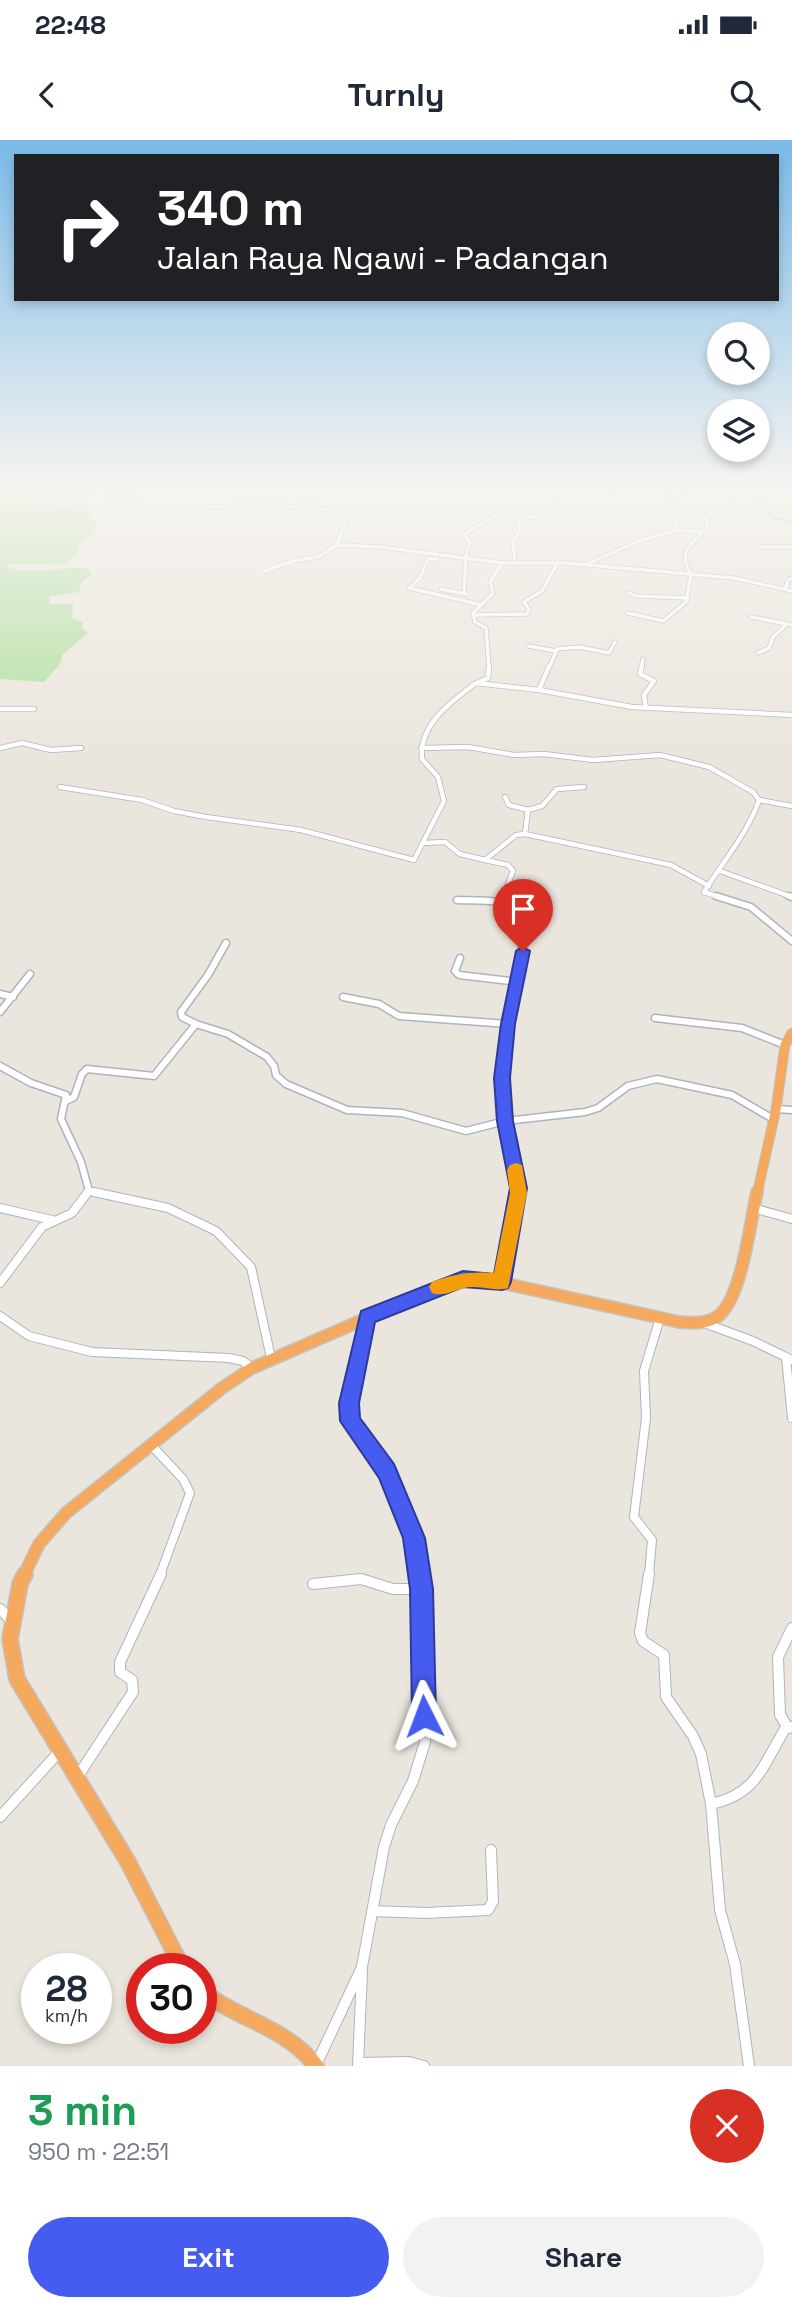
<!DOCTYPE html>
<html lang="en">
<head>
<meta charset="utf-8">
<style>
	:root { --surface:#fff; --page:#f2f2f3; --text:#1f2937; --muted:#747a83; --accent:#465bef }
	body { margin:0; font-family:"Space Grotesk",sans-serif; background:var(--page); color:var(--text); height:100vh; display:flex; flex-direction:column; font-size:26px; white-space:nowrap }
	* { box-sizing:border-box; margin:0 }
	p { font-size:23px; color:var(--muted) }
	.icon { flex:none; width:38px; height:38px; fill:none; stroke:currentColor; stroke-width:2; stroke-linecap:round; stroke-linejoin:round }
	.map { position:relative; height:1926px; overflow:hidden }
	.side { display:flex; flex-direction:column; background:var(--surface); flex:1 }
	.side>* { flex:none }
	.banner { position:absolute; left:14px; top:14px; width:765px; height:147px; border-radius:0px; box-shadow:0 4px 10px #0003; background:#202124; color:#fff; overflow:hidden }
	.fabs { position:absolute; left:707px; top:182px; display:grid; gap:14px }
	.fabs a { display:grid; place-items:center; width:63px; height:63px; border-radius:50%; background:var(--surface); box-shadow:0 4px 10px #0003; font-size:35px }
	.speed { position:absolute; left:21px; top:1813px; display:flex; gap:14px; font-size:35px; font-weight:700; text-align:center }
	.speed>* { display:grid; place-content:center; width:91px; height:91px; border-radius:50%; background:var(--surface); box-shadow:0 4px 10px #0003; line-height:1 }
	.speed small { font-size:18px; font-weight:400 }
	.speed .limit { border:10px solid #d22; background:#fff; color:#111 }
	.pin { position:absolute; display:grid; place-items:center; width:60px; height:60px; color:#fff; margin:-72px -30px; border-radius:50% 50% 50% 0; rotate:-45deg; box-shadow:0 0 7px #0007 }
	.pin .icon { rotate:45deg }
	.me { position:absolute; width:77px; margin:-38px; rotate:357deg; stroke-linejoin:round; filter:drop-shadow(0 0 5px #0008) }
	.turn { display:flex; align-items:center; gap:24px; height:147px; padding:0 28px; font-size:32px }
	.turn .icon { width:91px; height:91px; stroke-width:2.5 }
	.turn b { display:block; font-size:49px; line-height:60px }
	.round { display:grid; place-items:center; flex:none; width:74px; height:74px; border-radius:37px; background:var(--page) }
	.head { display:flex; align-items:center; justify-content:space-between; height:119px; padding:0 28px }
	h1 { font-size:42px; font-weight:700; line-height:52px; color:#1e9e55 }
	.cta { display:flex; gap:14px; margin-top:auto; padding:14px 28px }
	.cta a { flex:1; height:80px; border-radius:42px; background:var(--accent); color:#fff; font-size:28px; font-weight:700; line-height:80px; text-align:center }
	.cta a+a { background:var(--page); color:var(--text) }
	.status { display:flex; justify-content:space-between; align-items:center; height:49px; padding:0 35px; background:var(--surface); direction:ltr }
	.status svg { height:19px; fill:currentColor }
	header { display:flex; justify-content:space-between; align-items:center; height:91px; padding:0 28px; background:var(--surface); font-size:32px; font-weight:700 }
	.map>svg:first-child { display:block }
</style>
</head>
<body>
<div class="status"><b>22:48</b><svg viewBox="0 0 49 12"><path d="M0 12V9h3v3zM5 12V6h3v6zM10 12V3h3v9zM15 12V0h3v12zM26 1h20v11H26zM47 4h2v5h-2z"/></svg></div>
<header><svg class="icon" aria-label="back" viewBox="0 0 24 24"><path d="M15 5l-7 7 7 7"/></svg>Turnly<svg class="icon" aria-label="search" viewBox="0 0 24 24"><circle cx="10" cy="10" r="6"/><path d="M15 15l6 6"/></svg></header>
<div class="map">
<svg width="792" height="1926" viewBox="0 0 792 1926">
	<rect width="100%" height="100%" fill="#ebe6dd"/>
	<!-- green -->
	<path fill="#afdf9d" d="M0,349H134L131,353L140,360L139,366L119,370L108,367L105,356L97,354L66,364L17,371L85,364L92,379L99,387C91,399 80,396 78,413L67,423C47,424 29,424 8,424L5,426C29,437 58,426 87,428L92,434L82,442L79,452L49,457L50,464H73L72,478L83,482L82,488L88,493L62,515L60,524L44,542L0,539Z"/>
	<g fill="none" stroke-linecap="round" stroke-linejoin="round">
		<!-- stream -->
		<path stroke="#76c2e7" stroke-width="2" d="M598,349L618,356L621,349
			M657,349C667,359 674,359 687,355L689,349
			M752,349L774,378L792,382"/>
		<!-- minor-far4 casing -->
		<g stroke="#b0b2bd" stroke-width="5">
			<path id="minor-far4" d="M275,349L273,352L311,360
				M329,349L306,367L348,373L337,405
				M207,367L268,365L307,368
				M676,390L702,392
				M761,407H792
				M437,419H428L420,438L409,448L482,465
				M515,423L513,402L520,390L518,380L539,375L562,354
				M587,424L639,401L674,391L677,385L673,373
				M264,431L294,421L318,417L337,405L381,407L502,423H566L734,438L792,451
				M441,449L466,454
				M785,449L788,440L792,438
				M464,453L466,415L470,404L464,394L495,376
				M629,453L636,456L688,458
				M628,473L663,481L686,462L691,435C677,410 691,405 708,386L705,376L736,359
				M474,475L527,474L529,469L524,462L542,451L558,422
				M751,477L792,485
				M528,506L556,511
				M758,513L769,508L773,497L786,485
				M489,528L486,488L475,482L473,473L493,453L490,442L502,423
				M549,528L557,509L579,507L609,513L615,502
				M641,528L643,519"/>
		</g>
		<!-- minor-far3 casing -->
		<g stroke="#b0b2bd" stroke-width="6">
			<path id="minor-far3" d="M642,526L640,534L654,541L644,555L646,568
				M477,543L488,538L489,526
				M539,550L549,526
				M0,569H34
				M0,608L22,603L51,610L81,608
				M421,608L468,607L514,615L544,614L593,620L660,615L709,627L753,652L759,660
				M60,647L142,660L174,671L206,677L301,690L414,720L444,661L438,637L422,619C418,585 452,561 476,543L539,550L632,567L792,575
				M505,657L509,665L528,670
				M525,694L528,670L542,666L557,649L584,647
				M424,703L445,702L460,714L485,720L516,695L525,694L671,725L709,746
				M485,720L508,725L513,731L503,758
				M720,731L792,757
				M722,758L704,752C722,723 749,691 759,660L792,666"/>
		</g>
		<!-- minor-far2 casing -->
		<g stroke="#b0b2bd" stroke-width="9">
			<path id="minor-far2" d="M716,756L751,767L792,801
				M789,756L792,757
				M457,760C478,761 507,757 522,775V821L508,884L502,938L505,981L518,1054
				M501,763L504,756
				M460,818L455,831L459,835L518,842
				M0,854L13,857
				M343,857L379,864L399,876L508,884
				M0,872L30,834
				M655,878L742,888L785,905
				M196,884L182,877L181,872L208,835L226,803
				M0,926L31,943L66,955L61,979L81,1022L89,1051
				M66,961L74,957L82,934L87,929L154,936L196,884L228,894L267,917L274,926L276,935L286,944L347,970L402,973L466,991L505,981L585,972L598,968L628,946L657,939L732,955L773,979
				M776,969L792,970
				M89,1051L102,1054
				M87,1054L89,1051"/>
		</g>
		<!-- minor-far1 casing -->
		<g stroke="#b0b2bd" stroke-width="10">
			<path id="minor-far1" d="M94,1052L168,1068L216,1091L251,1127L271,1218
				M0,1068L52,1080
				M753,1068L792,1079
				M502,1142L518,1052
				M0,1143L42,1087L72,1073L88,1052
				M0,1176L29,1196L92,1212L229,1218L243,1221L252,1228
				M367,1178C362,1201 344,1258 350,1279C354,1295 379,1317 388,1332C406,1364 414,1400 419,1435
				M704,1183L753,1201L792,1220
				M786,1217L792,1278
				M151,1305L183,1339L190,1353L160,1435
				M649,1435L652,1400L634,1377L646,1278L644,1231L660,1178"/>
		</g>
		<!-- minor casing -->
		<g stroke="#b0b2bd" stroke-width="12">
			<path id="minor" d="M649,1434L640,1493L643,1501L664,1515L666,1557L693,1596L701,1614L711,1664L720,1770L735,1824L749,1926
				M313,1444L361,1439L393,1449H421
				M0,1469L11,1480
				M788,1588L780,1575L778,1517L792,1488
				M78,1636L133,1552L132,1540L120,1532V1522L161,1434
				M711,1664C757,1654 762,1627 785,1589L792,1587
				M0,1677L60,1611
				M373,1771L426,1773L488,1770L493,1761L491,1710
				M358,1923L409,1922L424,1926
				M316,1925L362,1827L384,1707L391,1685L413,1641L425,1602L419,1434
				M358,1926L362,1832"/>
		</g>
		<!-- highway-far2 casing -->
		<g stroke="#c3c3c3" stroke-width="11">
			<path id="highway-far2" d="M757,1054L776,969L785,905L792,893"/>
		</g>
		<!-- highway-far1 casing -->
		<g stroke="#c3c3c3" stroke-width="14">
			<path id="highway-far1" d="M24,1435L39,1404L66,1373L222,1248L252,1228L443,1145L463,1139H485L679,1182C692,1183 705,1184 717,1177C742,1160 750,1082 757,1052"/>
		</g>
		<!-- highway casing -->
		<g stroke="#c3c3c3" stroke-width="18">
			<path id="highway" d="M25,1434L20,1444L10,1499L17,1539L128,1722L183,1829
				M201,1851C239,1880 286,1887 316,1926"/>
		</g>
		<!-- minor-far4 -->
		<use href="#minor-far4" stroke="#fff" stroke-width="3.5"/>
		<!-- minor-far3 -->
		<use href="#minor-far3" stroke="#fff" stroke-width="4.5"/>
		<!-- minor-far2 -->
		<use href="#minor-far2" stroke="#fff" stroke-width="6"/>
		<!-- minor-far1 -->
		<use href="#minor-far1" stroke="#fff" stroke-width="8"/>
		<!-- minor -->
		<use href="#minor" stroke="#fff" stroke-width="10"/>
		<!-- highway-far2 -->
		<use href="#highway-far2" stroke="#f5a95f" stroke-width="9"/>
		<!-- highway-far1 -->
		<use href="#highway-far1" stroke="#f5a95f" stroke-width="11"/>
		<!-- highway -->
		<use href="#highway" stroke="#f5a95f" stroke-width="15"/>
	</g>
	<!-- sky -->
	<linearGradient id="sky" x2="0" y2="1"><stop stop-color="#7abae8"/><stop offset="0.56" stop-color="#f6f4f0"/><stop offset="1" stop-color="#f6f4f0" stop-opacity="0"/></linearGradient>
	<rect width="792" height="618" fill="url(#sky)"/>
	<!-- route -->
	<path fill="#465bef" stroke="#2e3b9b" stroke-width="2" d="M523,807L530,811L515,884L510,938L513,981L527,1048L511,1142L508,1148L502,1150L463,1147L375,1182L359,1263L360,1278L394,1324L425,1398L433,1449L436,1576L432,1584L424,1587L416,1584L412,1576L410,1449L403,1398L379,1338L340,1281L339,1263L361,1171L463,1131L494,1134L510,1048L497,981L494,938L501,884L516,811Z"/>
	<!-- slow -->
	<path fill="#f59e0b" d="M516,1023L522,1025L527,1053L508,1148C496,1152 485,1146 472,1147C458,1147 445,1158 432,1153L429,1147L432,1142C453,1134 472,1131 494,1133L510,1053L507,1030L510,1025Z"/>
</svg>
<div class="fabs">
<a><svg class="icon" aria-label="search" viewBox="0 0 24 24"><circle cx="10" cy="10" r="6"/><path d="M15 15l6 6"/></svg></a>
<a><svg class="icon" aria-label="layers" viewBox="0 0 24 24"><path d="M12 4l9 5-9 5-9-5zM3 14l9 5 9-5"/></svg></a>
</div>
<div class="speed"><div>28<small>km/h</small></div><div class="limit">30</div></div>
<div class="pin" style="left:523px;top:811px;background:#d93025"><svg class="icon" aria-label="arrive" viewBox="0 0 24 24"><path d="M6 21V4h12l-3 4 3 4H6"/></svg></div>
<svg class="me" style="left:424px;top:1576px" viewBox="-20 -20 40 40"><path d="M0-17L14 15 0 8-14 15z" fill="#465bef" stroke="#fff" stroke-width="4"/></svg>
<div class="banner">
<div class="turn"><svg class="icon" aria-label="right" viewBox="0 0 24 24"><path d="M7 20v-9h11M14 6l5 5-5 5"/></svg><div><b>340 m</b>Jalan Raya Ngawi - Padangan</div></div>
</div>
</div>
<section class="side">
<div class="head"><div><h1>3 min</h1><p>950 m · 22:51</p></div><a class="round" style="background:#d93025;color:#fff"><svg class="icon" aria-label="close" viewBox="0 0 24 24"><path d="M6 6l12 12M18 6L6 18"/></svg></a></div>
<div class="cta"><a>Exit</a><a>Share</a></div>
</section>
</body>
</html>
